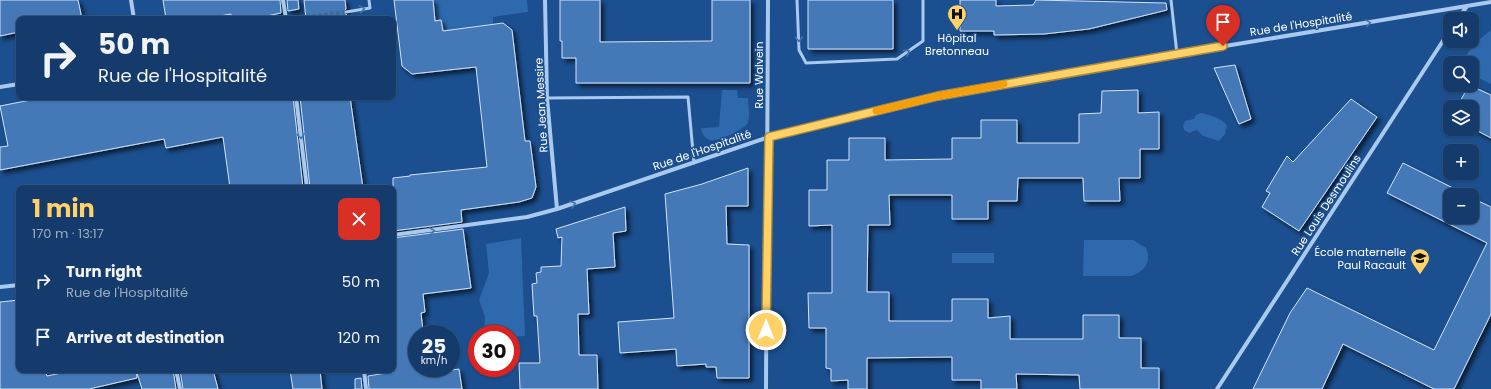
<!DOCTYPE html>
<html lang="en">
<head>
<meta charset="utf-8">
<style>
	:root { --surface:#143b6b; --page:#214673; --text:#f1f3f6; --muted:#9dadc1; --line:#33557e; --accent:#ffd166 }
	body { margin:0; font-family:Poppins,sans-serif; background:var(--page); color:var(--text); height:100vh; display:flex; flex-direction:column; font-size:15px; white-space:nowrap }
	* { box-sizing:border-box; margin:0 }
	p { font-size:13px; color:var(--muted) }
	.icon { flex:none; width:22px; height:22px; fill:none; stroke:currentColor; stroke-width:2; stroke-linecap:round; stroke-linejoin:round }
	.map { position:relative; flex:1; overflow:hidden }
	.side { position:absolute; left:16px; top:185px; width:380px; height:188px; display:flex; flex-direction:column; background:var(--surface); border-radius:8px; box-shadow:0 1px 3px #0004,0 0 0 1px var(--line) }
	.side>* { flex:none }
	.hud { position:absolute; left:16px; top:16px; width:380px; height:84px; border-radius:8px; box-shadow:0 1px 3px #0004,0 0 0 1px var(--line); background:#143b6b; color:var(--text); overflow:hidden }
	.fabs { position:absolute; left:1443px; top:12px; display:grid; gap:8px }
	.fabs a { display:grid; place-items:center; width:36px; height:36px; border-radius:8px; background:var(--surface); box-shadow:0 1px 3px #0004,0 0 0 1px var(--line); font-size:20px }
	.speed { position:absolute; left:408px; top:325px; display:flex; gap:8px; font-size:20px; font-weight:700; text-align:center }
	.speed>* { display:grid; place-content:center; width:52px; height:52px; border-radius:50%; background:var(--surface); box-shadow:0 1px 3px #0004,0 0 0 1px var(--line); line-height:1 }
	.speed small { font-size:10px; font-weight:400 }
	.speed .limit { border:6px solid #d22; background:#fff; color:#111 }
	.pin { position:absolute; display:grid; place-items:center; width:34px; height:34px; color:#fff; margin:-41px -17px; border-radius:50% 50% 50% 0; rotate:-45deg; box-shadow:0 0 4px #0007 }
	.pin .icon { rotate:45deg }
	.me { position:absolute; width:44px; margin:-22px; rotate:0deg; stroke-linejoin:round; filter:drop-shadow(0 0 3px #0008) }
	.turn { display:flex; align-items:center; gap:14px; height:84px; padding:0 16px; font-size:18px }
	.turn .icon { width:52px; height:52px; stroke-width:2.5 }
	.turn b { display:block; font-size:28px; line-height:34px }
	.round { display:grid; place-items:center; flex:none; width:42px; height:42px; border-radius:8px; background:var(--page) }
	.headline { display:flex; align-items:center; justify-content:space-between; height:68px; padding:0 16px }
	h1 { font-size:24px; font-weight:700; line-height:30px; color:var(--accent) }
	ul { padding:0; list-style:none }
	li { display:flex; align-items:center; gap:12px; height:56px; padding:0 16px }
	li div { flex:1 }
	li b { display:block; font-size:15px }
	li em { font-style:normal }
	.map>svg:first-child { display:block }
</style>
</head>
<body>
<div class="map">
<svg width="1491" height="389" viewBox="0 0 1491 389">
	<defs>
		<filter id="shadow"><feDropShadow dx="3.5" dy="3.5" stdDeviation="2" flood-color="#0009"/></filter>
	</defs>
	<rect width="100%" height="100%" fill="#1b4f8f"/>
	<!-- green -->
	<path fill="#2e69ad" d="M433,0H527L528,12L493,17V24L443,31L441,21L431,22L430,13L434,12Z
		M1491,30V84L1472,75V63H1461L1474,44Z
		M722,90H737L738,98H748C748,106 751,116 747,124C743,130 717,142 710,140C704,138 702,133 701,128L719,127Z
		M1201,113C1209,115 1223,118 1227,126L1225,134L1219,141L1203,136L1197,130L1189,133L1184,130L1183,126L1185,121L1194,119L1196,115Z
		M521,238L525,336L511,337V334H484L485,317L479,300L489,273L486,244Z
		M1084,240H1133L1146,248C1152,261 1145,272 1131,276H1083Z
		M952,253H994V263H952Z"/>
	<!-- building -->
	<path fill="#4478b7" stroke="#cfe3fa" filter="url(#shadow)" d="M0,0H78L82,19H19V32L0,36Z
		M163,0H280L281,13L252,19H232L231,14L202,19H166Z
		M287,0H298L299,9L288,11Z
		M304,0H345L346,9L343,12L347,15V19H306Z
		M394,0H433L435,21L441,20L443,31L503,23L512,30L525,141H530L536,187L532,198L519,202L461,210L462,222L393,231V178L410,176V175L487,167L476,67L412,74L402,66Z
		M560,0H600V42L712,41V0H750V83H576V58H562V41H560Z
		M808,0H893V49H808Z
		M960,0H996V6L1033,5L1036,0L1166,3L1167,10L1089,29L1044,34L994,35V31H960Z
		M1235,65L1251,119L1239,124L1214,68Z
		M1469,85L1491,95V138L1472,128V107H1457Z
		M1138,90V113L1159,112V149H1140V178H1119L1120,201H1084L1083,178H1018L1017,201H988V219H952V195H889L890,225H868L867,292H889V321H952V299H988V318L1010,316V339H1083V315H1119V338H1141V368H1159V389H1080L1079,375L1016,374L1017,389H981V380H952V357L867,358V389H848V380L831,381V369L826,368V328H809L808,293H832V225L809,226V190H827V160H849V138H885V160L952,159V138H981V120H1017V143H1079V114L1101,113L1102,91Z
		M46,97H293L303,188H230L223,137L166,148L164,139L0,170V147L8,146L0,106Z
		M300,97H350L363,188H310Z
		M1351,99L1377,117L1299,231L1262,207L1270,193L1266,191L1287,156L1293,162Z
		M1403,163L1467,195H1450V217H1472V198L1491,207V314L1454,389H1434L1343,344L1322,389H1253L1290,313L1307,288L1434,350L1487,243L1387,193Z
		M748,168V206H726L727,244L749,245V378H717L716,367H706V364L677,366L676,349L620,353L618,322L674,318L665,194L702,184Z
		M625,207L626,231L613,233L615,267L587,269L589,314H578L579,355H597L598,389H520L519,363H540L537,316H534L532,284L537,283L536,273L541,272V267L561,266L562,237L558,238L556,229Z
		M463,229L471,288L423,294L425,312L421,313L423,331L417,332V368H438L439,372L459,369L462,389H369L368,376L393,372V238Z
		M19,300V370H45L47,376L76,370H136L137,378L89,389H0V302Z
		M136,370H173L176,389H142Z
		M180,370H213L218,389H183Z
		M290,370H320L322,389H293Z
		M361,378L362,389H355V379Z"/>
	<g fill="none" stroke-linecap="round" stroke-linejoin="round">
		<!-- street-tunnel -->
		<path stroke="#3d69a0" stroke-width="4" stroke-dasharray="4 2" stroke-linecap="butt" d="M306,17L346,12"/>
		<!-- lane -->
		<path stroke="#a9c9ee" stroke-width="3" d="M797,0L799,50L806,63L897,59L923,41V0
			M1171,0L1177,54
			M346,12L370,8L369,0
			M547,98L688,97L694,163"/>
		<!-- street -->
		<path stroke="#a9c9ee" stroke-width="4" d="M131,0L134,19
			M283,0L286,19
			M545,0L547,98L557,209
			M1458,19L1467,6
			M0,87L19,84
			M296,97L307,188
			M393,235L527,217L557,209L769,137L933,97L1177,54L1491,2
			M0,287L19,285
			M176,370L180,389
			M364,370L366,389
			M766,389C766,259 768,130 768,0
			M1217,389L1450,30"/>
	</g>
	<!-- one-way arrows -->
	<defs><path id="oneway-chevron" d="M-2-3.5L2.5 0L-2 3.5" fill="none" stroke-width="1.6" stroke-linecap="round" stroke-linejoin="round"/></defs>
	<g stroke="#4674ac">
		<use href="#oneway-chevron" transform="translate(362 9) rotate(-9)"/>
		<use href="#oneway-chevron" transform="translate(1368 23) rotate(-9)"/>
		<use href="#oneway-chevron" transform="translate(799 39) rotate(87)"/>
		<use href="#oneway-chevron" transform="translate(907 52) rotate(-34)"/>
		<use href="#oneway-chevron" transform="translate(301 136) rotate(83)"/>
		<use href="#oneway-chevron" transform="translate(573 204) rotate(-19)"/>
		<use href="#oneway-chevron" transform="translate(432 231) rotate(-8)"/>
	</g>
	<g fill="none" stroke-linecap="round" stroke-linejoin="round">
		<!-- route casing -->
		<g stroke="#a68842" stroke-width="10">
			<path id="route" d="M766,330L769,137L938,96L1223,46"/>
		</g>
		<!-- route -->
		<use href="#route" stroke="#ffd166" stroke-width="7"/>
		<!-- slow -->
		<path stroke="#f59e0b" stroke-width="7" d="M876,111L938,96L1004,84"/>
	</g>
	<!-- icons -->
	<defs>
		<g id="hospital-pin" transform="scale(1)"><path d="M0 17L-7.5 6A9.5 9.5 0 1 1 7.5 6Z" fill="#ffd166" stroke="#1b4f8f"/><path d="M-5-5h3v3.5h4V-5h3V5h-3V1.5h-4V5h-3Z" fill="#111"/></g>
		<g id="school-pin" transform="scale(1)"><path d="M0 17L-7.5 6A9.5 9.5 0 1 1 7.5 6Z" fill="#ffd166" stroke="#1b4f8f"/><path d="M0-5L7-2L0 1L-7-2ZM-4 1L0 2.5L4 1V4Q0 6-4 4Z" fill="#111"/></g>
	</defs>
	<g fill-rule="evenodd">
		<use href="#hospital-pin" x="957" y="14"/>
		<use href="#school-pin" x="1420" y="258"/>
	</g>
	<g text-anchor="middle" stroke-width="3" stroke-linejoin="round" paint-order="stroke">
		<!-- street labels -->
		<g font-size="11" fill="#fff" stroke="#1b4f8f">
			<text transform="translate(1301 24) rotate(-9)" y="4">Rue de l'Hospitalité</text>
			<text transform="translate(759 75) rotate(-90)" y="4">Rue Walvein</text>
			<text transform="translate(541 105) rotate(-93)" y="4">Rue Jean Messire</text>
			<text transform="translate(702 150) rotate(-19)" y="4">Rue de l'Hospitalité</text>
			<text transform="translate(1326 205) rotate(-57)" y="4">Rue Louis Desmoulins</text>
		</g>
		<!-- poi labels -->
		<g font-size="11" fill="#fff" stroke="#1b4f8f">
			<text x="957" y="42">Hôpital<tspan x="957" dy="13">Bretonneau</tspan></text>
			<text x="1406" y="256" text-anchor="end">École maternelle<tspan x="1406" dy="13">Paul Racault</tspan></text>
		</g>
	</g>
</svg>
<div class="fabs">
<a><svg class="icon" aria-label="sound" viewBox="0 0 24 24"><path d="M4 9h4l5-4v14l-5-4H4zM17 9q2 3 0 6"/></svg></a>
<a><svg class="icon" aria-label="search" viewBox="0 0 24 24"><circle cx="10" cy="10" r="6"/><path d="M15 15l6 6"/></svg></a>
<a><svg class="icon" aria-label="layers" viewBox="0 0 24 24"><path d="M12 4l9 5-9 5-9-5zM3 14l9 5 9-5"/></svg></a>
<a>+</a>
<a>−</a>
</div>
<div class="speed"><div>25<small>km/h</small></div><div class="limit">30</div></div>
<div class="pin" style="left:1223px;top:46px;background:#d93025"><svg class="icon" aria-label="arrive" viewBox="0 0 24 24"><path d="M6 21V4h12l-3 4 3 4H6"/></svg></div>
<svg class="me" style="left:766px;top:330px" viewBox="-20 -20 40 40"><circle r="17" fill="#ffd166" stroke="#fff" stroke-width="3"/><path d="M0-11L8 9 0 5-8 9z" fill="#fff"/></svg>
<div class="hud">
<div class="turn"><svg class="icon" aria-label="right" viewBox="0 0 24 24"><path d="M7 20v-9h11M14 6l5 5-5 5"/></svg><div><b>50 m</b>Rue de l'Hospitalité</div></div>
</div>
<section class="side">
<div class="headline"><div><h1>1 min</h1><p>170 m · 13:17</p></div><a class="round" style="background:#d93025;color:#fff"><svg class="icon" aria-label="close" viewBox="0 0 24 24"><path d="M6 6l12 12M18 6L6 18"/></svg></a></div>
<ul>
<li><svg class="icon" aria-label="right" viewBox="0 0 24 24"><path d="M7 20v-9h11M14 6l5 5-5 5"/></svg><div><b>Turn right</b><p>Rue de l'Hospitalité</p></div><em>50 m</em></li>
<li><svg class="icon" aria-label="arrive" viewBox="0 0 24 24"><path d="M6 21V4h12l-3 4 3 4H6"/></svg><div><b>Arrive at destination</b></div><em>120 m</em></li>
</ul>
</section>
</div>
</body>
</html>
